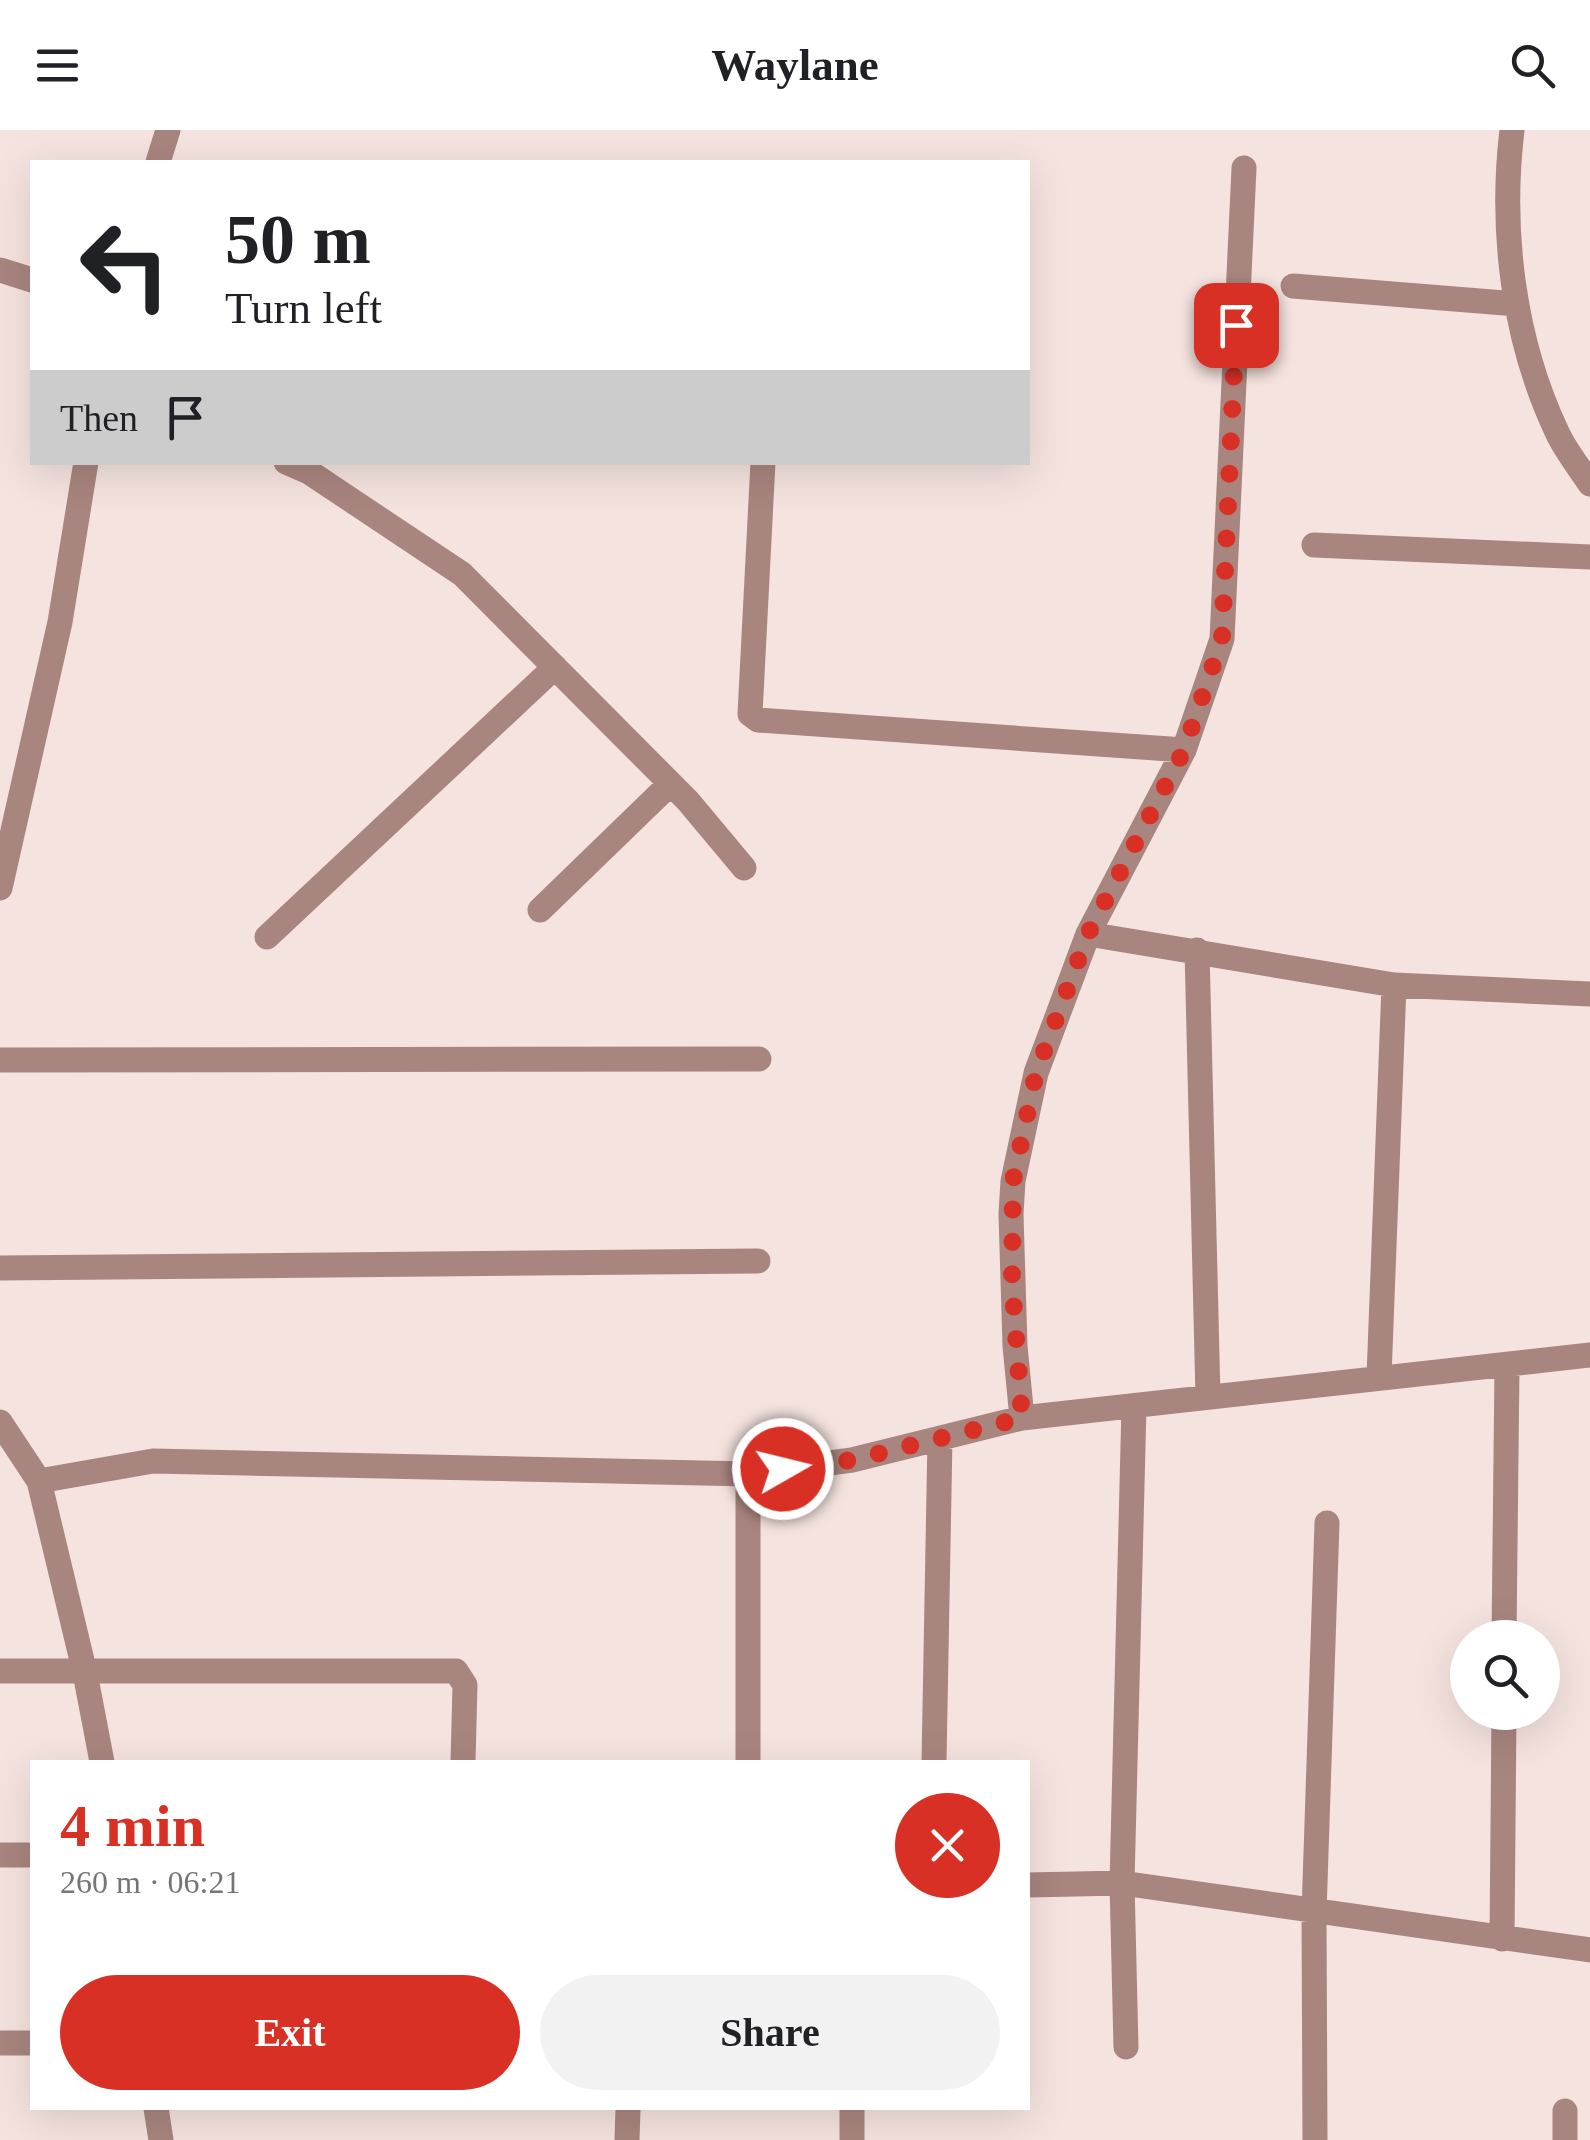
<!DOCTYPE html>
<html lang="en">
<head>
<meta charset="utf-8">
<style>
	:root { --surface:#fff; --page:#f2f2f2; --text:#202124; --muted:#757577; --accent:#d93025 }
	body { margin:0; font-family:Georgia,serif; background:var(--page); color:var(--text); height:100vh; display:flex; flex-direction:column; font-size:38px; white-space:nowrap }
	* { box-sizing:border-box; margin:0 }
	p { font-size:32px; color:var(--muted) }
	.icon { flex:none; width:55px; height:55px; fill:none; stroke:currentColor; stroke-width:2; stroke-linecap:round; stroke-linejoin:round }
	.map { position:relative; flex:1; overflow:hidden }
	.panel { position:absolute; left:30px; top:1630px; width:1000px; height:350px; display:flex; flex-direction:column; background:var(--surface); border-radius:0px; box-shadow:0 10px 40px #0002 }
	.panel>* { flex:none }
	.hud { position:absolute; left:30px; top:30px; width:1000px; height:305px; border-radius:0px; box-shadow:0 10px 40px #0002; background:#fff; color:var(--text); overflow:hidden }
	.tools { position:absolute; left:1450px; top:1490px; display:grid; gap:20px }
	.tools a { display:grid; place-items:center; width:110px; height:110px; border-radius:50%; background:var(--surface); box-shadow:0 10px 40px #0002; font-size:50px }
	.pin { position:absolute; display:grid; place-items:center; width:85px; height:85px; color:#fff; margin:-42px; border-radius:20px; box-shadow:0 5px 15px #0006 }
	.me { position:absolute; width:110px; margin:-55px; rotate:82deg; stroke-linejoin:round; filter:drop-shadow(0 0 8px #0008) }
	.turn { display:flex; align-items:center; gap:35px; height:210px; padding:0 30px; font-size:45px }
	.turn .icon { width:130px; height:130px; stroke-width:2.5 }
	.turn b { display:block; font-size:70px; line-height:85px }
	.then { display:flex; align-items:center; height:95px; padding:0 30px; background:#0003; gap:20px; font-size:38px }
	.round { display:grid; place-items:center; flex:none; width:105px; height:105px; border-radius:52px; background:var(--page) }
	.overview { display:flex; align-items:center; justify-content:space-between; height:170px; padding:0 30px }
	h1 { font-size:60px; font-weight:700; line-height:75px; color:var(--accent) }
	.primary-button { display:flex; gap:20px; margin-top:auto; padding:20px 30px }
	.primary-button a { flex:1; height:115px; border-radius:60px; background:var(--accent); color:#fff; font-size:40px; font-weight:700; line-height:115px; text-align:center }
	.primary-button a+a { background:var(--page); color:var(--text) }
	header { display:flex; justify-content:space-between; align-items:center; height:130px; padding:0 30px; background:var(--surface); font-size:45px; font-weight:700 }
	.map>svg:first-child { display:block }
</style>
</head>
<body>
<header><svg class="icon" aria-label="menu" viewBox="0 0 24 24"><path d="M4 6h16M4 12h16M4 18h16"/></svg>Waylane<svg class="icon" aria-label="search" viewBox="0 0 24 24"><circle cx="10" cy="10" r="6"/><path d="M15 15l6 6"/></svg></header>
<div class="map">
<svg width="1590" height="2010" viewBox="0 0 1590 2010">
	<rect width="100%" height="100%" fill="#f5e3df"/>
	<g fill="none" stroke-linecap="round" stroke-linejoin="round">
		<!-- street -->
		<path stroke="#a9857f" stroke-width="25" d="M1512,0C1500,100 1513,209 1557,302C1565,320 1579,337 1590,354
			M158,32L168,0
			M0,140L32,150
			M1293,156L1517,174
			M286,332L309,342L462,444L688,671L744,738
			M763,332L750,584L758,590L1184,620
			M1314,415L1590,427
			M0,758L60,492L86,332
			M540,780L670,654
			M1088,804L1394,855L1590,864
			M267,807L555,537
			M1197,820L1208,1267
			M0,930L759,929
			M0,1138L758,1131
			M1379,1247L1394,855
			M1022,1288L1015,1216L1011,1084L1013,1051L1036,943L1088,804L1184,620L1222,509L1244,38
			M0,1292L39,1351L85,1543L102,1632
			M39,1351L153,1331L748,1344L852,1330L1022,1288L1590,1225
			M1504,1508L1507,1236
			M0,1541H456L465,1555L463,1632
			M748,1632V1344
			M934,1632L940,1308
			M0,1725H32
			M1028,1755L1122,1753L1590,1820
			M1502,1809L1504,1582
			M0,1913H32
			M1126,1917L1122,1753L1134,1276
			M156,1978L161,2010
			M627,2010L628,1979
			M852,2010V1978
			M1315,2010L1314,1783L1327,1393
			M1565,2010V1981"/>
	</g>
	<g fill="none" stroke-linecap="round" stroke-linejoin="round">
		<!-- route -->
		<path stroke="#d93025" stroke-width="18" stroke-dasharray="0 32.4" d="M783,1339L852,1330L1022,1288L1012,1151L1013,1051L1036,943L1088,804L1184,620L1222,509L1236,195"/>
	</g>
</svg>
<div class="tools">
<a><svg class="icon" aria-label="search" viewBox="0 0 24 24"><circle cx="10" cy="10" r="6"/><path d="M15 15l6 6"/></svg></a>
</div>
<div class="pin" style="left:1236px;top:195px;background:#d93025"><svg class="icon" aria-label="arrive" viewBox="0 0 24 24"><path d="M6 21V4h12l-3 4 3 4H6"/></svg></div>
<svg class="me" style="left:783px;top:1339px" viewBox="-20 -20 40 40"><circle r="17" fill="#d93025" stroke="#fff" stroke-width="3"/><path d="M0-11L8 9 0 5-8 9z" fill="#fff"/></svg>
<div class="hud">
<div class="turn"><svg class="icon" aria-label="left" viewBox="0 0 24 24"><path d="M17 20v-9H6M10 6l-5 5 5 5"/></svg><div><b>50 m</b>Turn left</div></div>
<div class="then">Then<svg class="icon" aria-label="arrive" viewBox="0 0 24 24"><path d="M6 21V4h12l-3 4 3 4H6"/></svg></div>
</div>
<section class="panel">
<div class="overview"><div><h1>4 min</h1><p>260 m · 06:21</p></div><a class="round" style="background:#d93025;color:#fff"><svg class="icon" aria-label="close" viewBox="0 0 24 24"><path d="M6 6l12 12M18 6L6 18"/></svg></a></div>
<div class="primary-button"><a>Exit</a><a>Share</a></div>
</section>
</div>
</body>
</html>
